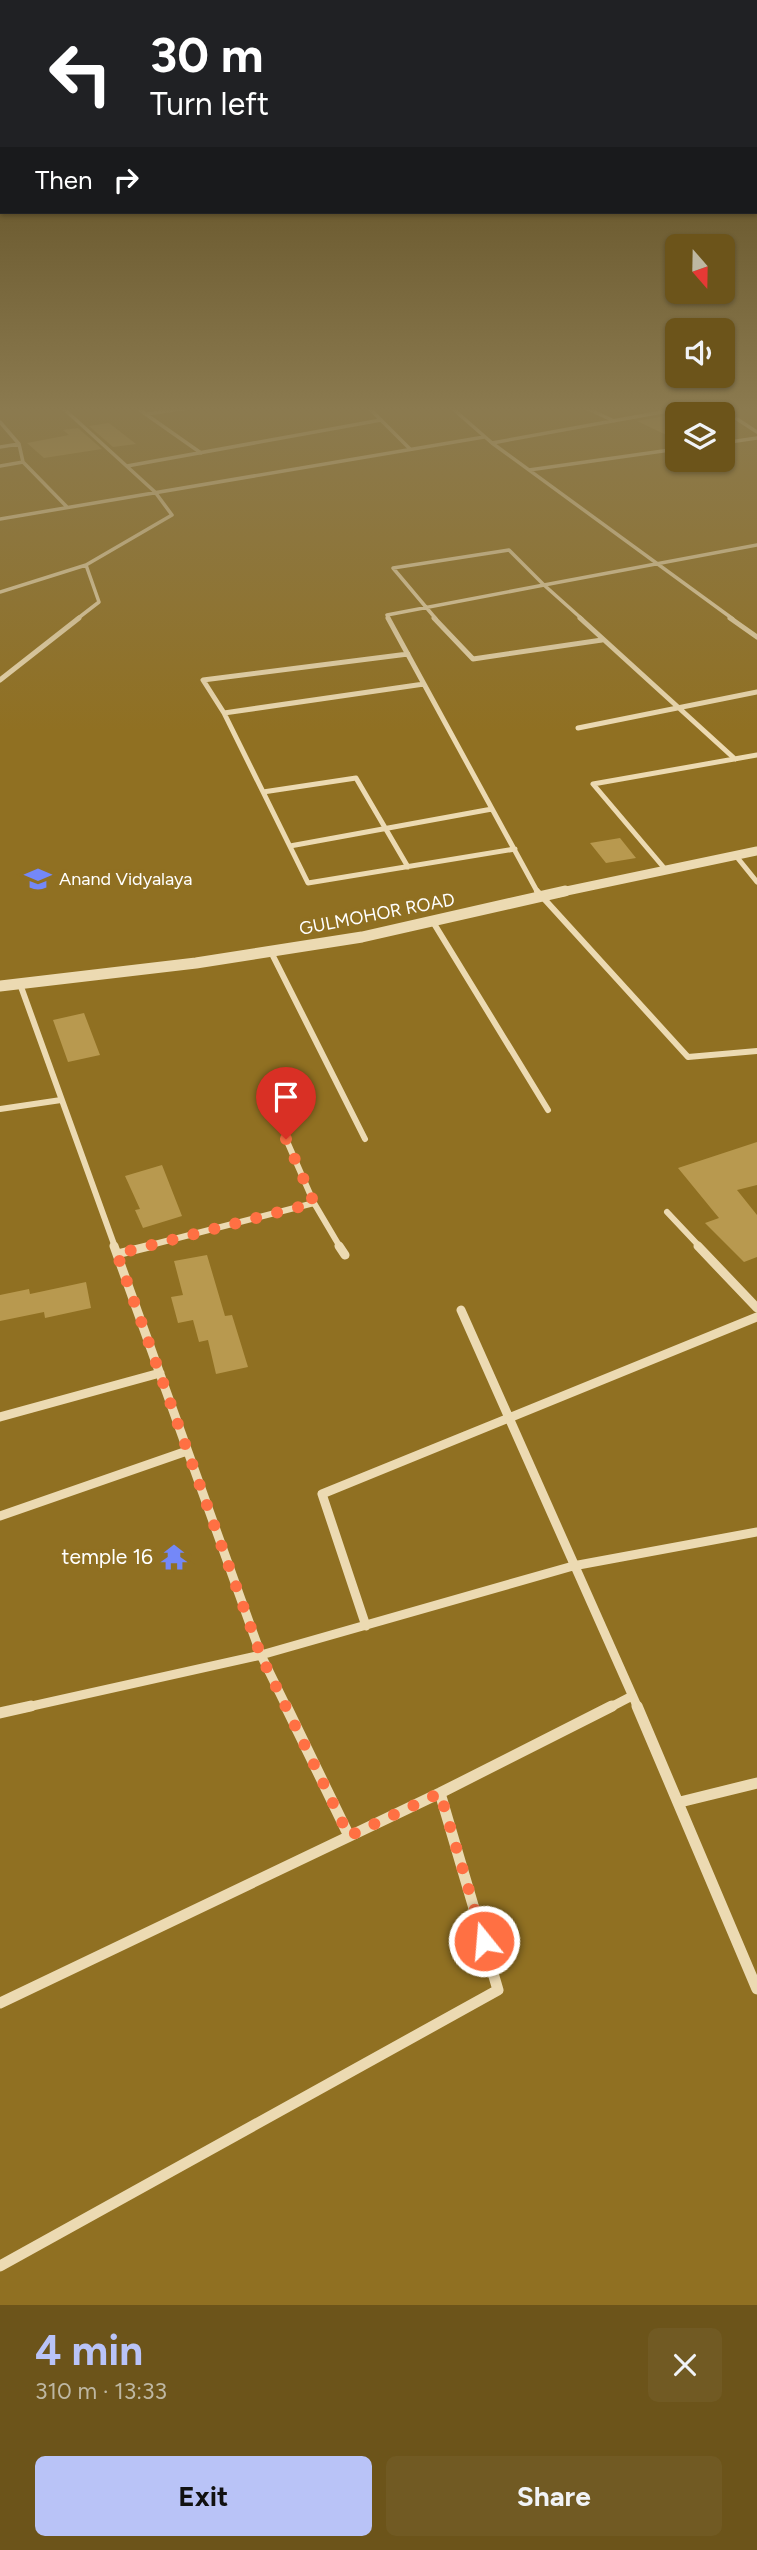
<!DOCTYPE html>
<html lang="en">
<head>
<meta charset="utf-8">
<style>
	:root { --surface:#6c541a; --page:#715a23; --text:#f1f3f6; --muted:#beb7a2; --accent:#b9c3f7 }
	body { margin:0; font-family:Figtree,sans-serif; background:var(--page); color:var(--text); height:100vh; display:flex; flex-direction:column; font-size:26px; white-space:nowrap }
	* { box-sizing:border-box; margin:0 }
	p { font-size:23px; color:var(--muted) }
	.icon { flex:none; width:38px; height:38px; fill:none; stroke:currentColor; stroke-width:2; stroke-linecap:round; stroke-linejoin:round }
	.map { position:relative; height:2305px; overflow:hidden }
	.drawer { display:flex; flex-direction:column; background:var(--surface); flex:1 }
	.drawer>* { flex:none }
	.banner { position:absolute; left:0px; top:0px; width:758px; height:214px; box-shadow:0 2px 5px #0004; background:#202124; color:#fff; overflow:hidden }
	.needle { width:46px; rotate:160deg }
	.tools { position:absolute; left:665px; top:234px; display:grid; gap:14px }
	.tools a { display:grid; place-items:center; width:70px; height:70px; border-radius:10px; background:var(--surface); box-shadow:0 2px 5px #0004; font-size:35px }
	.pin { position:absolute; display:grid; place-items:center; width:60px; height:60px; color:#fff; margin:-72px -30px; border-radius:50% 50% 50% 0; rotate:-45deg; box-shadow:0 0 7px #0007 }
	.pin .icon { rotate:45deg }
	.me { position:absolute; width:77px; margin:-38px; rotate:343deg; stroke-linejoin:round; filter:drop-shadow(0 0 5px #0008) }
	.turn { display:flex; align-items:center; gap:24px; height:147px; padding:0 35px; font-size:32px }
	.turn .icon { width:91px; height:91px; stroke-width:2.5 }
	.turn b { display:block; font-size:49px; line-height:60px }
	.then { display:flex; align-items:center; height:66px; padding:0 35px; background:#0003; gap:14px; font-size:26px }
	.round { display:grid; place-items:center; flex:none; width:74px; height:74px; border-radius:10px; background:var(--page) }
	.overview { display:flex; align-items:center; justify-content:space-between; height:119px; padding:0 35px }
	h1 { font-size:42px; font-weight:700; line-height:52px; color:var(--accent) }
	.button { display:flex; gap:14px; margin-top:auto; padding:14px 35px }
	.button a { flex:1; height:80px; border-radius:10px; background:var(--accent); color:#111; font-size:28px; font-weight:700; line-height:80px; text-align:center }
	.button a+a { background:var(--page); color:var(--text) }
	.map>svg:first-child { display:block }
</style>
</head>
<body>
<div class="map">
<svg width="757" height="2305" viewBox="0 0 757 2305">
	<rect width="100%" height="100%" fill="#907022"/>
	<!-- building -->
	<path fill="#b8994f" d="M677,414V440L637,421Z
		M109,423L136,444L113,447L89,426Z
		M78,428L102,449L44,458L27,443L69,435L63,430Z
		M620,838L636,858L606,863L590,843Z
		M84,1013L100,1055L68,1062L53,1020Z
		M757,1142V1185L737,1190L757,1215V1257L744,1262L705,1223L719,1218L678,1168Z
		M162,1165L182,1216L143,1228L135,1210L140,1209L125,1176Z
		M207,1255L225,1316L232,1315L248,1367L216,1374L208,1340L199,1342L193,1320L178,1323L171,1297L183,1295L174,1261Z
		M86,1282L91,1308L45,1318L44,1312L0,1321V1295L29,1289L30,1294Z"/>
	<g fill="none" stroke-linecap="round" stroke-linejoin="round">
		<!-- minor-far4 -->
		<path stroke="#ecdab2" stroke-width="3.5" d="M137,408L201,453
			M369,408L410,449
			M452,408L492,443L733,619
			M586,408L614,421
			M146,414L189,408
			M737,419L757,432
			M0,422L19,444L0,447
			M492,443L684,408
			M723,443L757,438
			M23,462L67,507
			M0,466L23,462L19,444
			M127,466L381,420
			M529,470L677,449
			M0,519L484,437
			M0,592L86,565L172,515L155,492L63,408
			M77,619L99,602L86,565
			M389,619L387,615L544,585L582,619
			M436,619L393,568L509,550L544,585L757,545"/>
		<!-- minor-far3 -->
		<path stroke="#ecdab2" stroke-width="5" d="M388,618L538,893
			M434,618L473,659L602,640
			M580,618L735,759
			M730,618L757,637
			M0,680L79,618
			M424,684L224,713L308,883L515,849
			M224,713L203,680L408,654
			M578,728L757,692
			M263,792L356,778L408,867
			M290,846L492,809
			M736,856L757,882
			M665,869L593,784L757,755"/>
		<!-- minor-far2 -->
		<path stroke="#ecdab2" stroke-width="6" d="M537,891L688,1057L757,1051
			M433,922L548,1110
			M271,952L365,1139
			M20,984L115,1247
			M0,1109L61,1100
			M286,1139L314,1203L340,1247
			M667,1212L700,1247
			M143,1247L314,1203"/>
		<!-- minor-far1 -->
		<path stroke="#ecdab2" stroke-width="9" d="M114,1246L261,1655L573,1566L757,1532
			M339,1246L345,1255
			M698,1246L757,1308
			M117,1254L150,1246
			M461,1310L638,1708
			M0,1417L160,1373
			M0,1516L187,1451
			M366,1626L322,1494L757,1317
			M23,1708L261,1655L287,1708
			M609,1708L632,1696"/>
		<!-- minor -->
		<path stroke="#ecdab2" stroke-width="11" d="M286,1706L349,1836
			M637,1706L757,1989
			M0,1713L31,1706
			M680,1802L757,1783
			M0,2003L440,1793L612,1706
			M0,2266L498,1990L440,1793"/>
		<!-- tertiary-far1 -->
		<path stroke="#ecdab2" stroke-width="9" d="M557,893L757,851"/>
		<!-- tertiary -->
		<path stroke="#ecdab2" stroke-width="11" d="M0,986L196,963L362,937L565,891"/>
	</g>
	<!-- sky -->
	<linearGradient id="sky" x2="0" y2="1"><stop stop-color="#4f3e13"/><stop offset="0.56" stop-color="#8b7a4f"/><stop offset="1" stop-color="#8b7a4f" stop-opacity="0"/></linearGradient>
	<rect width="757" height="731" fill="url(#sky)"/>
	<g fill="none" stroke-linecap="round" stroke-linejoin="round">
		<!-- route -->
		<path stroke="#ff7043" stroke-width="12" stroke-dasharray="0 21.6" d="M286,1139L314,1203L117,1254L261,1656L349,1836L440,1793L484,1941"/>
	</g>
	<!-- icons -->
	<defs>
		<g id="school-bare" transform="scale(2.1)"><path d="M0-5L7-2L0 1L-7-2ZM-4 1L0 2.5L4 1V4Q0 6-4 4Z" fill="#7488f8" stroke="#907022" stroke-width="2.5" paint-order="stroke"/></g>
		<g id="temple-bare" transform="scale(2.1)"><path d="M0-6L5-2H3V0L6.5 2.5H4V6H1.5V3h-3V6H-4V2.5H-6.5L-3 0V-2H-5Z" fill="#7488f8" stroke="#907022" stroke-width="2.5" paint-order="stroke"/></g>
	</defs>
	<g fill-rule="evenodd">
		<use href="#school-bare" x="38" y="879"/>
		<use href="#temple-bare" x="174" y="1557"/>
	</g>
	<g text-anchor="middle" stroke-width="7" stroke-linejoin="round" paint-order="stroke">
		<!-- poi labels -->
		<g font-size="18" fill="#fff" stroke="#907022" text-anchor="start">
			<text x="59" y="885">Anand Vidyalaya</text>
		</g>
		<!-- street labels -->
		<g font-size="18" fill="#fff" stroke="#907022">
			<text transform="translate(377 914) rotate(-11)" y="6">GULMOHOR ROAD</text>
		</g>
		<!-- near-poi labels -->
		<g font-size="21" fill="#fff" stroke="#907022" text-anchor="end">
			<text x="153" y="1564">temple 16</text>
		</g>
	</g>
</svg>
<div class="tools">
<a><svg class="needle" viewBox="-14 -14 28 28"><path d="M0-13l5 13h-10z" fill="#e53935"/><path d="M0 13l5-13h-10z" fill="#beb7a2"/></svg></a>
<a><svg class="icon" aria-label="sound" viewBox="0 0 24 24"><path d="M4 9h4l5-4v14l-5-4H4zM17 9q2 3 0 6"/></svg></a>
<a><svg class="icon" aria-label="layers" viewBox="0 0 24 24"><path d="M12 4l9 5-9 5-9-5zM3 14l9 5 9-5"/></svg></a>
</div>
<div class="pin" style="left:286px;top:1139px;background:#d93025"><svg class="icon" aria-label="arrive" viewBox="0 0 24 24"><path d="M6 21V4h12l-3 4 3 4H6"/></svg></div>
<svg class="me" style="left:484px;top:1941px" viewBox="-20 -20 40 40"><circle r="17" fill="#ff7043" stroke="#fff" stroke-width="3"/><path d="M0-11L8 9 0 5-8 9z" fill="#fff"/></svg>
<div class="banner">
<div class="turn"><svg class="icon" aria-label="left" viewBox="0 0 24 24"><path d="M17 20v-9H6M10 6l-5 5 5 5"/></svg><div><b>30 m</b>Turn left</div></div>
<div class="then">Then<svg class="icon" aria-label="right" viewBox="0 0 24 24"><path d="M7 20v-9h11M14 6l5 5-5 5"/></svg></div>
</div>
</div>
<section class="drawer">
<div class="overview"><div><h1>4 min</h1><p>310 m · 13:33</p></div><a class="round"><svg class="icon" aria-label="close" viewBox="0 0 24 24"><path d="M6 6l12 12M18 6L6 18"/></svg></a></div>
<div class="button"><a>Exit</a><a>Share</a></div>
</section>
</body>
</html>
